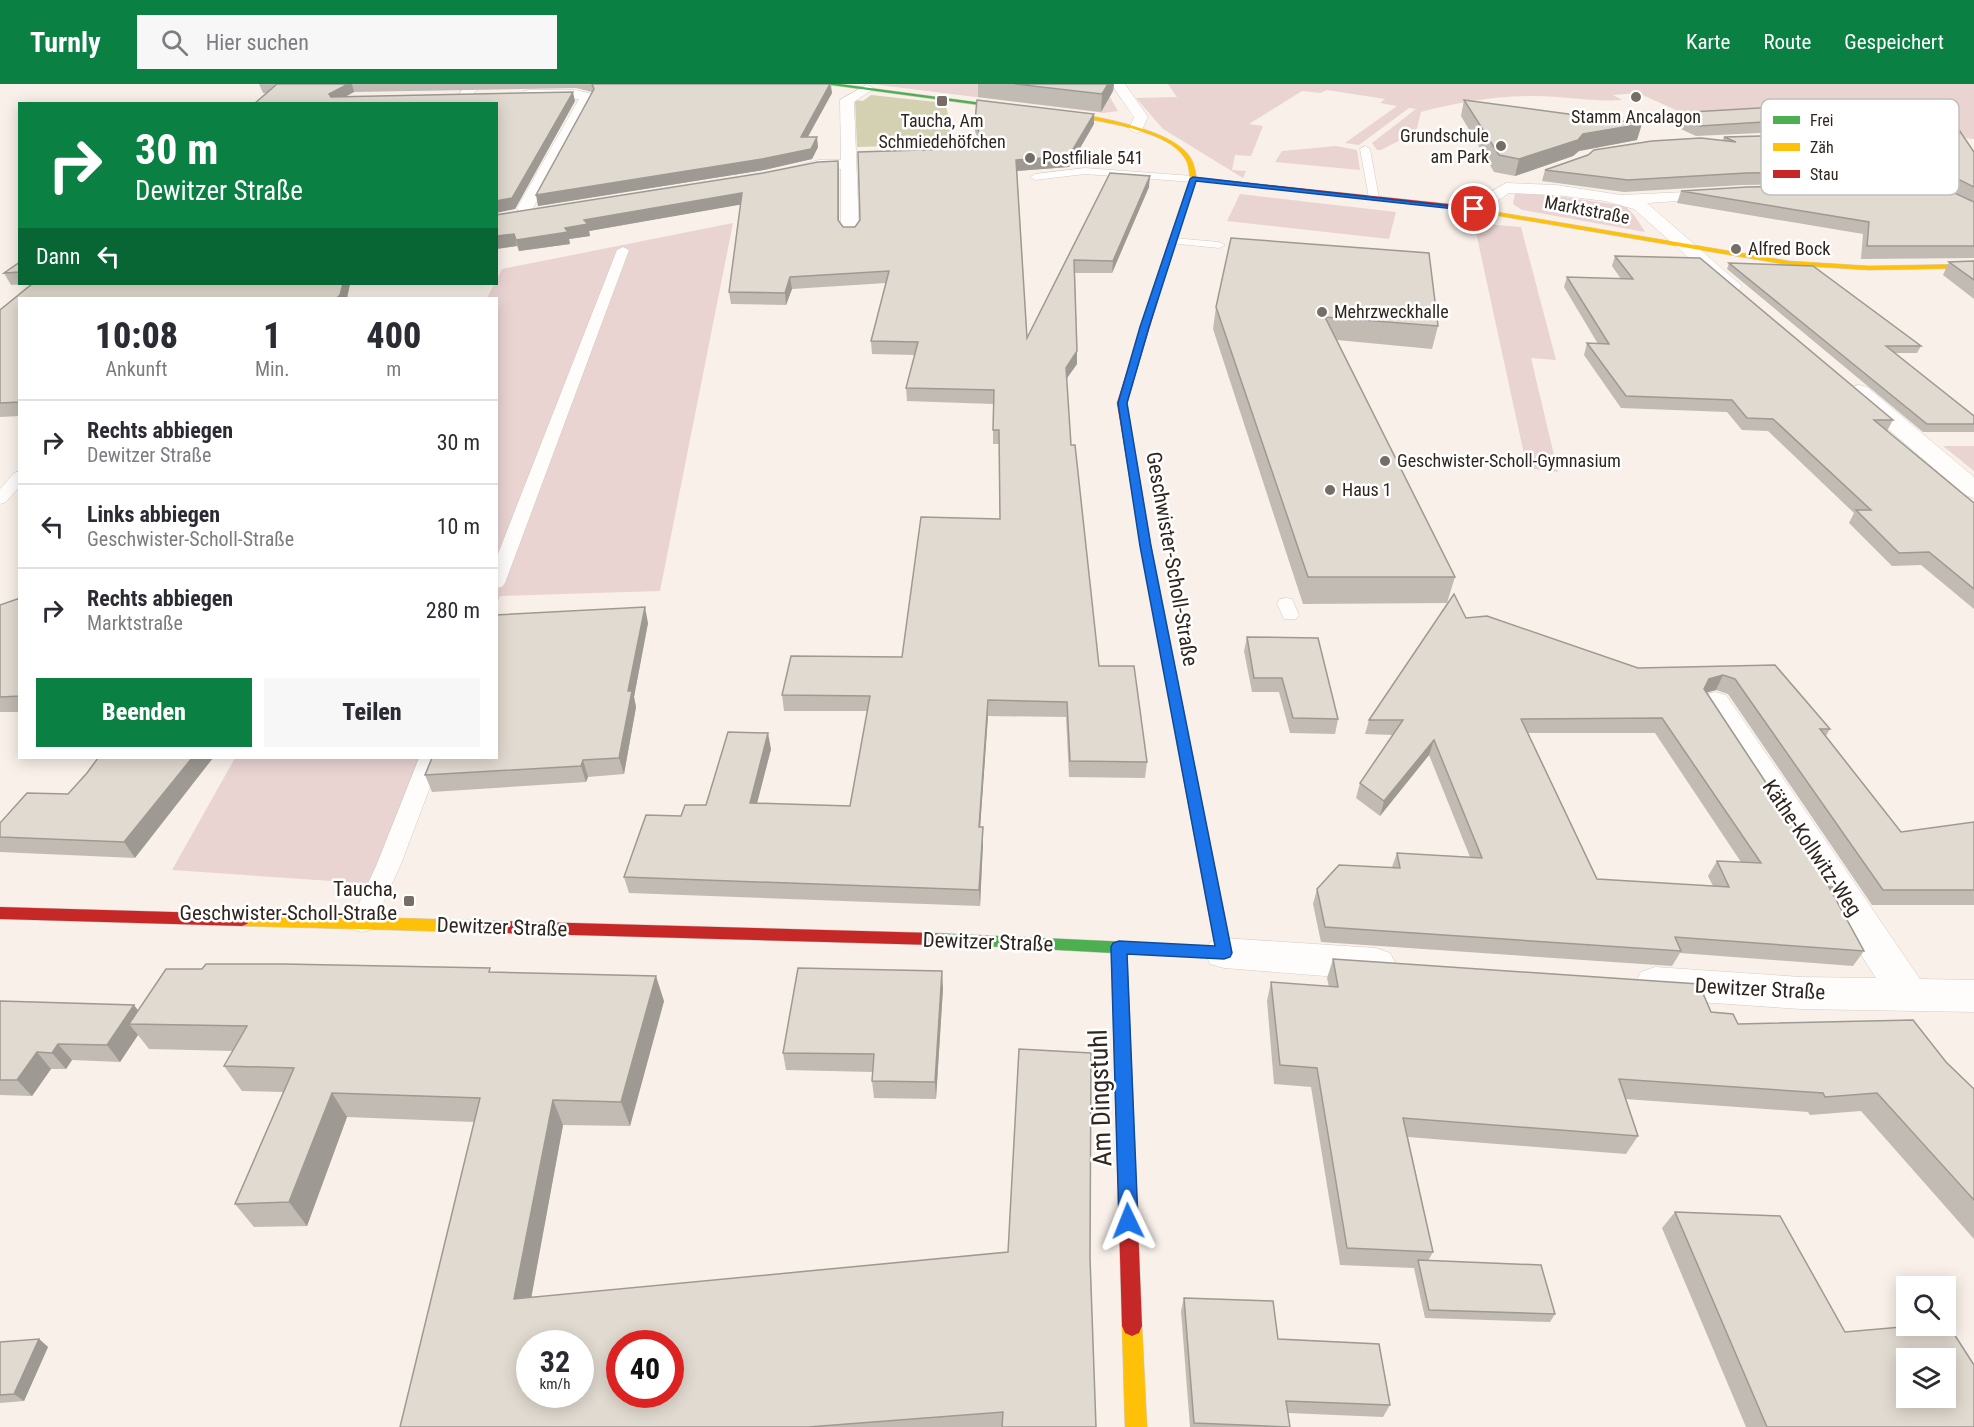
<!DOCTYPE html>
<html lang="de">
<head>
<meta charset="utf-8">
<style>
	:root { --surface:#fff; --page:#f7f7f7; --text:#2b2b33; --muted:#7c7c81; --line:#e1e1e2; --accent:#0b8043 }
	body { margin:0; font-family:"Roboto Condensed",sans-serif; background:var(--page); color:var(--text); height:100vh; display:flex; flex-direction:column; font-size:22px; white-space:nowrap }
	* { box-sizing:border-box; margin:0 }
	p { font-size:20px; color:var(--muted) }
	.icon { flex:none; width:33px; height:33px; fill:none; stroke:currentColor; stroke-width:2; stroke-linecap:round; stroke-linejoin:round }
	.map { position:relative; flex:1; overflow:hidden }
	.sheet { position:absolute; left:18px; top:213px; width:480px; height:462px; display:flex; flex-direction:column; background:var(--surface); border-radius:0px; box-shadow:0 3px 15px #0003 }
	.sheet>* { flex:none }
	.guide { position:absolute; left:18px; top:18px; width:480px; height:183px; border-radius:0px; box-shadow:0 3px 15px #0003; background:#0b8043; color:#fff; overflow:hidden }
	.buttons { position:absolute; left:1896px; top:1192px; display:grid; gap:12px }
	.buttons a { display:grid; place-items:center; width:60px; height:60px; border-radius:0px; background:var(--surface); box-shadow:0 3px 15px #0003; font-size:30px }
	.speed { position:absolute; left:516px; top:1246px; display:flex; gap:12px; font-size:30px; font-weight:700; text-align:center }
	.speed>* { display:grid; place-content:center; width:78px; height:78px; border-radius:50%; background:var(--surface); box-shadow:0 3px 15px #0003; line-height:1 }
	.speed small { font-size:15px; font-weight:400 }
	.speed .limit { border:9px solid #d22; background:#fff; color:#111 }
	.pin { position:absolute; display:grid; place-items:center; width:51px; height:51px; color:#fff; margin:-26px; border:3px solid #fff; border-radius:50%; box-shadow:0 2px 6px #0007 }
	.me { position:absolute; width:66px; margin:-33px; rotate:358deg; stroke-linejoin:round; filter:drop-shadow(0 0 4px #0008) }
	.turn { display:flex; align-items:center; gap:21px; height:126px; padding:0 18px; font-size:27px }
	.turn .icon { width:78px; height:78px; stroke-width:2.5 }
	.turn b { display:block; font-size:42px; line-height:51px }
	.then { display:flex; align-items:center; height:57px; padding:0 18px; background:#0003; gap:12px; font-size:22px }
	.eta { display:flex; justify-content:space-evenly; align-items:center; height:102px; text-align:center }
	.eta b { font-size:36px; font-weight:800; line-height:42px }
	.primary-button { display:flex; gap:12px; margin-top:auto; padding:12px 18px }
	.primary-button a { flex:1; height:69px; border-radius:0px; background:var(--accent); color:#fff; font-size:24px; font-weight:800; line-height:69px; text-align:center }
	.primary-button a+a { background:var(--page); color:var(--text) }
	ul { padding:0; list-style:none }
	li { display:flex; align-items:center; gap:18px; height:84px; padding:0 18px; border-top:2px solid var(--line) }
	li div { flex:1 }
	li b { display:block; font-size:22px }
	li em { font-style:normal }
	header { display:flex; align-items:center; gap:36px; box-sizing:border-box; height:84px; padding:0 30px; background:var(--accent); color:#fff }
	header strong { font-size:28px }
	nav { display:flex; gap:33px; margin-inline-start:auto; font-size:21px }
	.search { width:420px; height:54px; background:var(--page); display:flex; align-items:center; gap:15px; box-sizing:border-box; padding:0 21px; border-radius:0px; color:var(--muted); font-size:22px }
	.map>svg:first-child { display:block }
</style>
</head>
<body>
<header>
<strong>Turnly</strong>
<div class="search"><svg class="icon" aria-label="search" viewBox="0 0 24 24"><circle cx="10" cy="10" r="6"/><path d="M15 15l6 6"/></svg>Hier suchen</div>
<nav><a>Karte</a><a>Route</a><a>Gespeichert</a></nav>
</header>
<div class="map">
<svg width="1974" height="1343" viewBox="0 0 1974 1343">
	<rect width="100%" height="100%" fill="#f8f0e9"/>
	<!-- green -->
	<path fill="#e9d4d2" d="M871,0H1102L1118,27L1104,29Z
		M1168,0H1974V55L1952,53L1953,55L1826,43L1727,49L1638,9L1613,11L1622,16C1593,18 1564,12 1535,12C1496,12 1459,18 1421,28L1416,48L1381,66H1377L1372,59L1416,25L1409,24L1359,61L1345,59L1397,22L1380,19L1385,15L1327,6L1320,9L1302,7L1249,40L1263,42L1251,72L1235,71L1232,86L1246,87L1243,94L1163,45L1136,14L1177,13Z
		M1336,62L1357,66L1360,86L1275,78L1282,67Z
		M1531,108L1625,122L1635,132L1645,148L1522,126L1513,120L1515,110Z
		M1240,110L1396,128L1389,155L1227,137Z
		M733,139L660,507L500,512L497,520L496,214H487L502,185Z
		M1474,139L1521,143L1556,276L1531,274L1558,388L1527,384Z
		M1943,362H1974V387Z
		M235,674H438L390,801L172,786Z"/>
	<!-- water -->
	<path fill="#d4d0b2" d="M871,11L945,19L956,60L857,63L855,16L863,17Z"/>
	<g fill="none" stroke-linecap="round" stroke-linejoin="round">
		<!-- lane casing -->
		<g stroke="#d3cbc4" stroke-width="1">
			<path id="lane" d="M1365,62L1370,65L1379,114L1374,117L1369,114L1360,65Z
				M1085,84L1193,92L1198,95L1193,98L1085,90L1035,96L1030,93L1035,90Z
				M1173,154L1219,158L1225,161L1219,164L1169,159L1167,157Z
				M623,163L629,166L505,499L502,503L496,504V475L617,166Z
				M20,387V402L6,418L0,420V405L14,389Z
				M1286,514L1292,515L1299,531L1296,535H1284L1277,519L1280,515Z
				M419,674H441L401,780L374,839L371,846L362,848L353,846L350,839L377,780Z"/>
		</g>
		<!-- street casing -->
		<g stroke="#d3cbc4" stroke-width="1">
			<path id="street" d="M467,0H481L470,14H460L458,11Z
				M1111,0H1125L1148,33L1141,48L1136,49L1129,45L1134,33Z
				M866,1L871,2L873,5L854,18L859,148L856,152H844L841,148V85L819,86L794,92L786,87L788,84L819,76H841L840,16Z
				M529,6H576L592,10L594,13L533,124L537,132L534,136H522L517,124L579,15L524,13L522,10L524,7Z
				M1506,99L1556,101L1621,111L1730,106L1732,109L1730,112L1724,114L1647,119L1742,202L1739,206H1725L1634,125L1605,117L1556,111L1509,109L1480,129H1468L1466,125L1468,121Z
				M1859,301L1867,303L1974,393V414L1965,411L1851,313L1848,308L1851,303Z
				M1715,608L1726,611L1920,895L1974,896V928L1801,925L1655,915L1641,910L1635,899L1641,888L1655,883L1801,893L1876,894L1699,618L1704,611Z
				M1224,854L1376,864L1390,869L1396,880L1390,891L1376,896L1224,884L1210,880L1205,869L1210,858Z"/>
		</g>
		<!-- fast casing -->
		<g stroke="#d3cbc4" stroke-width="1">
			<path id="fast" d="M824,0H840L990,20L987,22Z
				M1192,698L1199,703L1232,869L1230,873L1224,875L927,859L925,855L927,851L933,849L1215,862L1185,703Z"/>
		</g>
		<!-- slow casing -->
		<g stroke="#d3cbc4" stroke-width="1">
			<path id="slow" d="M987,18C1029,23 1179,35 1193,79C1195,85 1197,92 1196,97C1192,112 1186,127 1181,141C1176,158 1171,177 1164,194L1157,192L1190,95C1189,88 1189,79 1184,73C1160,35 1028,29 985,21Z
				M1449,120L1789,177L1869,182L1974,180V184L1869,186L1789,181L1447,123Z
				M242,830L467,836L473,838L475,842L473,846L467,848L242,842L237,840L234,836L237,832Z
				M1132,1232L1139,1235L1142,1242L1147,1343H1125L1122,1242L1125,1235Z"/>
		</g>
		<!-- jam casing -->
		<g stroke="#d3cbc4" stroke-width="1">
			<path id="jam" d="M1193,93L1449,120L1452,122L1449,124L1191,96Z
				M1161,190L1165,192L1127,319L1151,462L1199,703L1192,708L1185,703L1141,462L1117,319L1157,192Z
				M0,823L242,830L247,832L250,836L247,840L242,842L0,835Z
				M467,836L933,849L939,851L941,855L939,859L933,861L467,848L461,846L459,842L461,838Z
				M1119,857L1125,859L1127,863L1142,1242L1139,1249L1132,1252L1125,1249L1122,1242L1111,863L1113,859Z"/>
		</g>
		<!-- lane -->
		<use href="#lane" fill="#fefdfc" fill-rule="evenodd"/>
		<!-- street -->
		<use href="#street" fill="#fefdfc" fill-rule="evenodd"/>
		<!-- fast -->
		<use href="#fast" fill="#4caf50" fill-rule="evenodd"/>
		<!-- slow -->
		<use href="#slow" fill="#ffc107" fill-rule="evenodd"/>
		<!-- jam -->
		<use href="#jam" fill="#c62828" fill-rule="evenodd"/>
	</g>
	<!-- wall -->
	<path fill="#c2bbb3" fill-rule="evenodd" d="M259,0H831L832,9L808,53L818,63L812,75L764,86L538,122L592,8L576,4L354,8L345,12L575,17L515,125L496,20L263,9Z
		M978,0H1114L1113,7L1101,28L978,13Z
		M1464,16L1637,56L1579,67L1573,72L1515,92L1494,88L1461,32Z
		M1674,29L1884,30L1953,37L1974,68V118L1942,102L1888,99L1742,101L1624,108L1542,97L1545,86L1722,57L1724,53L1947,55L1945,54L1852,49H1759L1696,52L1670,40Z
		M975,37L1094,40L1069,83L1017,87L1027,254L1110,89L1149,103L1112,189H1075L1077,267V280L1066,295L1071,361L1099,582L1147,678L1145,694L1069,693L1066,633L988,632L980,743H983V759L980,822L629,809L624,793L681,732L706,721L771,665L757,719L850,722L867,627H784L782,611L902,573L1000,435L999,360H993V320L907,317L906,304L915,271L872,270L871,257L886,199L792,205L786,221L731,220L729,208L741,120L589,147L590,152L569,155L570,160L519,167L517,162L496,165V131L839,87V138L843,143H855L981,64L975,47Z
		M1681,107L1974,118V174L1861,175L1863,150L1677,119Z
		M1615,172L1893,336L1887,347L1974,419V525L1921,481L1892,482L1849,439L1854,429L1768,347L1742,346L1727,328L1621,324L1584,271L1587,259L1598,260L1564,203L1567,193L1621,195L1612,182Z
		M1974,177V215L1943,191L1949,178Z
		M20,178V200H350L347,214H20V332L0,333V226L31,200L11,201L4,189Z
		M1729,179L1921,262L1917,269H1895L1974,332V348H1923L1727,185Z
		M1216,223L1438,242L1432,265L1337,256L1455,493L1447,519L1303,520L1213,245Z
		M20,514V628H0V521Z
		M1466,534L1638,584L1775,581L1830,645L1826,652L1901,748L1974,738V821H1872L1728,610L1716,606L1707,608L1835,803L1832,808L1864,867L1853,882L1680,869L1672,882L1321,858L1313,820L1317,805L1392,783L1397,769L1470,773L1429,671L1380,732L1356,714L1360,699L1393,651L1365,650L1369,636ZM1528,649H1655L1741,778L1717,777L1708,792L1713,802L1597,795Z
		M648,539L634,613L636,623L624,690L588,693L586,698L432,708L425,691Z
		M1247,553L1338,635L1335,650L1290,649L1279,608H1252L1244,567Z
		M87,689L135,774L0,768V753L68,710Z
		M1333,875L1711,928L1738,940L1946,978L1974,1005V1155L1861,1027L1810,1031L1808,1028L1625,1015L1638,1052L1626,1070L1408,1053L1433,1168L1428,1177L1555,1230L1550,1238L1425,1234L1414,1184L1340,1181L1311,1003L1274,1000L1267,917L1271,898L1329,903L1327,894Z
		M492,888L664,917L630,1042L563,1041L531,1213L1090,1174L1096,1343H400L474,1038L347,1033L307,1142L254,1143L235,1120L283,1008L242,1007L224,982L233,967L149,965L138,951L120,978L72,976L66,985H51L32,1012L0,1011V917L139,927Z
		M943,904L936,1015L874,1014L872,997L873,988L786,986L783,969Z
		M1675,1128L1845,1248L1974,1343H1746L1662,1144Z
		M1184,1214L1278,1255L1390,1321L1383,1333L1288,1329L1290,1343H1190L1181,1227Z
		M39,1255L48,1263L24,1317L0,1319V1258Z"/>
	<!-- shaded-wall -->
	<path fill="#9e9992" d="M348,0H352L354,8L332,20L329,10Z
		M830,0L832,9L802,63L801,53Z
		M1108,0H1114L1113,7L1101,28L1102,10Z
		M573,8L575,17L515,125L496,129V117Z
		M1094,30V40L1069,83L1016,87V76Z
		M1642,40L1637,56L1579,67L1573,72L1515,92L1519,75L1583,50Z
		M817,53L818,63L812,75L764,86L538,122L536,111Z
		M838,77L839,87V148L838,136Z
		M1150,92L1149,103L1112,189L1113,177Z
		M742,109L744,120L589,147L590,152L569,155L570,160L519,167L516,156L565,144L584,136Z
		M514,150L517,162L496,165V152Z
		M790,193L792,205L786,221L785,209Z
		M343,200H350L347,214H337Z
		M1077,267V280L1065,297L1066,284Z
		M645,523L648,539L634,613L636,623L624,690L619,674L628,607Z
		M1723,591L1716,606L1702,610L1709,595Z
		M988,616V632L979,759V743Z
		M768,649L771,665L753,735L750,719Z
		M1434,656L1429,671L1380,732L1384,717Z
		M192,674H213L135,774L124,758Z
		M583,676L588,693L586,698L581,682Z
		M983,743V759L980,822L979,806Z
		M942,887L943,904L936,1015L935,998Z
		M656,892L664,917L630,1042L621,1018Z
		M134,921L147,938L129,940L138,951L120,978L107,961Z
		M58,960L72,976L66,985L52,969Z
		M37,968L51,985L32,1012L17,996Z
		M332,1009L347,1033L307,1142L289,1118Z
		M553,1016L563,1041L527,1237L514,1215Z
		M39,1255L48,1263L24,1317L14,1310Z"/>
	<!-- building -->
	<path fill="#e1dad0" stroke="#9e9992" stroke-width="1.5" fill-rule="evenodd" d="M277,0H348L329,10L331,13L573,8L512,114L496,117V20H254Z
		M592,0H830L801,53H817L811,65L762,75L536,111L594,5Z
		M1015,0H1108L1102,10Z
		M977,16L1094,30L1069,72L1016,76L1027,254L1110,89L1150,92L1113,177L1074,176L1077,267L1066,284L1071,361H1075L1099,582H1134L1147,678L1070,677L1067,618L988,616L979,743H983L979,806L624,793L646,731L681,732L685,721H706L728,648L768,649L750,719L850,722L870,612L782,611L791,572L902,573L921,433L1000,435L999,346H993L994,306L906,304L918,258L871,257L889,187L790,193L785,209L729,208L742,109L584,136L588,140L565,144L568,148L516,156L514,150L496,152V131L763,89L818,78L838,77V136L843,143H855L860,136L858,68L984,64L975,37Z
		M1464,16L1642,40L1583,50L1578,56L1519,75L1499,71Z
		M1878,17L1884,30L1953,37L1974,68V103L1948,90L1893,87L1746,89L1628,96L1545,86L1588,71L1594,66L1652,57L1701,54L1736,58L1724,53L1801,51L1950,55L1959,50L1950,43L1857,38H1763L1700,42L1674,29Z
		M1893,101L1944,104L1974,118V162H1867L1869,138L1681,107L1747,103Z
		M1231,154L1429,169L1438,242L1325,233L1455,493H1308L1216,223Z
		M1615,172L1700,174L1893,336H1874L1974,419V505L1929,468L1899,469L1856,426H1871L1773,335L1747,334L1732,316L1626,312L1587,259L1609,260L1567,193L1633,195Z
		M1974,177V196L1949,178Z
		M20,178V188L4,189Z
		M1729,179L1813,182L1921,262H1886L1974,332V340H1927Z
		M32,200H343L340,211L337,214H20V318L0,319V226Z
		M1454,510L1466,534L1487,532L1638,584L1775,581L1830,645H1820L1901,748L1974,738V806H1883L1735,595L1723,591L1709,595L1704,605L1835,803H1829L1864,867L1675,853L1681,867L1325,843L1317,805L1339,781L1400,784L1397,769L1482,774L1434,656L1384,717L1360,699L1403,636H1369ZM1662,634L1761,779L1717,777L1729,803L1597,795L1521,635Z
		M20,514V612L0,613V521Z
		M645,523L628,607H632L619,674L583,676L581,682L425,691L432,674H496V531Z
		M1247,553L1318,554L1338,635L1293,634L1282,594H1254Z
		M98,674H192L124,758L0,753V739L27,709L68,710L87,689Z
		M1333,875L1699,900L1711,928L1733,930L1738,940L1913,936L1946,978L1974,1005V1116L1877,1009L1825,1013L1823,1009L1619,995L1638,1052L1403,1034L1433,1168L1347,1164L1317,984L1280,981L1271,898L1338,903Z
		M206,880H283L490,884L489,888L656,892L621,1018L553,1016L514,1215L1008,1168L1019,965L1091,969L1090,1174L1096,1343H1002L1003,1328L808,1343H400L480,1014L332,1009L289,1118L235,1120L294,984L224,982L247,942L129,940L166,885H202ZM530,1260H580V1311H530ZM620,1260H670V1311H620Z
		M798,884L942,887L935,998L872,997L874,970L783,969Z
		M0,917L134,921L107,961L58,960L52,969L37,968L17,996H0Z
		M1675,1128L1780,1132L1845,1248L1913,1242H1946V1239H1947L1974,1281V1343H1767ZM1906,1275H1946V1314H1906Z
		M1418,1176L1541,1181L1555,1230L1429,1226Z
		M1184,1214L1273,1217L1278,1255L1379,1260L1390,1321L1286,1317L1290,1343L1194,1339Z
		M39,1255L14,1310L0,1311V1258Z"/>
	<!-- route -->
	<path fill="#1a73e8" stroke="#114b97" stroke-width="1.5" d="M1193,93L1477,125L1474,127L1196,97L1149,243L1127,319L1151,462L1232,869L1230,873L1224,875L1127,870L1138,1137L1135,1144L1128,1146L1122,1144L1119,1137L1111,863L1113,859L1119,857L1215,862L1140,462L1118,319L1140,243L1190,95Z"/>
	<!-- markers -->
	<g fill="#766d66" stroke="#fff" stroke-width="2">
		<circle cx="1636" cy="13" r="6"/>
		<rect x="936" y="11" width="12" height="12" rx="3"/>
		<circle cx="1501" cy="62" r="6"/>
		<circle cx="1030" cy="74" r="6"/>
		<circle cx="1736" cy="165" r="6"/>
		<circle cx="1322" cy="228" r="6"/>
		<circle cx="1385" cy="377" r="6"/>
		<circle cx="1330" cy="406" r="6"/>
		<rect x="403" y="811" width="12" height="12" rx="3"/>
	</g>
	<g text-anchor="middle" stroke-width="5" stroke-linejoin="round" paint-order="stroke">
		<!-- far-poi labels -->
		<g font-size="18" fill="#30261f" stroke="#fff" text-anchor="start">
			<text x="1636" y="39" text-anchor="middle">Stamm Ancalagon</text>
			<text x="942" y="43" text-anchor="middle">Taucha, Am<tspan x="942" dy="21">Schmiedehöfchen</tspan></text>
			<text x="1489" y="58" text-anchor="end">Grundschule<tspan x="1489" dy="21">am Park</tspan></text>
			<text x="1042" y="80">Postfiliale 541</text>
			<text x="1748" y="171">Alfred Bock</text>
			<text x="1334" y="234">Mehrzweckhalle</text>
			<text x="1397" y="383">Geschwister-Scholl-Gymnasium</text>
			<text x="1342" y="412">Haus 1</text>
		</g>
		<!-- far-street labels -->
		<g font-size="18" fill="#30261f" stroke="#fff">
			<text transform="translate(1587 126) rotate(11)" y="6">Marktstraße</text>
		</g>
		<!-- street labels -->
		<g font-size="21" fill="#30261f" stroke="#fff">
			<text transform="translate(1172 475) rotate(80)" y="7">Geschwister-Scholl-Straße</text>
			<text transform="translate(1812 764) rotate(56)" y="7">Käthe-Kollwitz-Weg</text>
			<text transform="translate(502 843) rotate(2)" y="7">Dewitzer Straße</text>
			<text transform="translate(988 858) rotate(2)" y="7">Dewitzer Straße</text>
			<text transform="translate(1760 905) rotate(3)" y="7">Dewitzer Straße</text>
		</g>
		<!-- poi labels -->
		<g font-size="21" fill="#30261f" stroke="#fff" text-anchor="end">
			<text x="397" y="812">Taucha,<tspan x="397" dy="24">Geschwister-Scholl-Straße</tspan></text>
		</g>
		<!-- near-street labels -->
		<g font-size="26" fill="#30261f" stroke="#fff">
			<text transform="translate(1100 1014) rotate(-92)" y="9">Am Dingstuhl</text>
		</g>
	</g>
	<!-- legend -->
	<rect x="1761" y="15" width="198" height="96" rx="9" fill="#fff" stroke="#c1bebc" stroke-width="1.5"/>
	<rect x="1773" y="32" width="27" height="8" fill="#4caf50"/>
	<rect x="1773" y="59" width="27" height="8" fill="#ffc107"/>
	<rect x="1773" y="86" width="27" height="8" fill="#c62828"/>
	<g font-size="16" fill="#30261f">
		<text x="1810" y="42">Frei</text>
		<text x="1810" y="69">Zäh</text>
		<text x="1810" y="96">Stau</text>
	</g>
</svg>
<div class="buttons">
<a><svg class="icon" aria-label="search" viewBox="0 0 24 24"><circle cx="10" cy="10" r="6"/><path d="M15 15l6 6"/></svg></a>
<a><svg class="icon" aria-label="layers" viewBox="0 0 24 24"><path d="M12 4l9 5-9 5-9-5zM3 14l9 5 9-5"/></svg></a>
</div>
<div class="speed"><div>32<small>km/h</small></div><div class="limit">40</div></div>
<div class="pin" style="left:1474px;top:125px;background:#d93025"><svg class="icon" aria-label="arrive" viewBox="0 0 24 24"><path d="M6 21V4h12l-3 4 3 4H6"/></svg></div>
<svg class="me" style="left:1128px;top:1137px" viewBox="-20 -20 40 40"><path d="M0-17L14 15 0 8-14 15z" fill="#1a73e8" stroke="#fff" stroke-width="4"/></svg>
<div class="guide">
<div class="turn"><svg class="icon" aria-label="right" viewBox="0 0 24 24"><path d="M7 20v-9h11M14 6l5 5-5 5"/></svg><div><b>30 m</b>Dewitzer Straße</div></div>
<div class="then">Dann<svg class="icon" aria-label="left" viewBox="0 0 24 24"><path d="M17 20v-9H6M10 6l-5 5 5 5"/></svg></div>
</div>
<section class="sheet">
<div class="eta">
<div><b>10:08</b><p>Ankunft</p></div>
<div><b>1</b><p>Min.</p></div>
<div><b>400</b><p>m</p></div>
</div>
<ul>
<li><svg class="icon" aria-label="right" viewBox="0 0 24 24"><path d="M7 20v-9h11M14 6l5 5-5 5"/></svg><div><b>Rechts abbiegen</b><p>Dewitzer Straße</p></div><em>30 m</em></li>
<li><svg class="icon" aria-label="left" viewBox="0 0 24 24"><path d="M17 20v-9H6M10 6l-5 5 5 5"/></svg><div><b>Links abbiegen</b><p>Geschwister-Scholl-Straße</p></div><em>10 m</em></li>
<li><svg class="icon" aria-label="right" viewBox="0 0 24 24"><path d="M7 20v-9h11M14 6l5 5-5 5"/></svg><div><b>Rechts abbiegen</b><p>Marktstraße</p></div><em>280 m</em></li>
</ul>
<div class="primary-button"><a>Beenden</a><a>Teilen</a></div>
</section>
</div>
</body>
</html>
